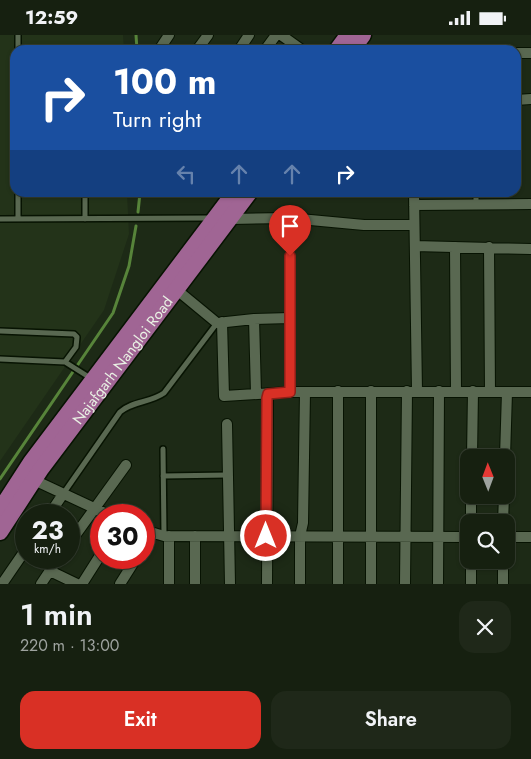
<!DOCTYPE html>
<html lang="en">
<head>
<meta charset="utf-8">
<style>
	:root { --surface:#162010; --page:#1f2819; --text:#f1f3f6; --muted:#9ea39f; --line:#353e30; --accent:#d93025 }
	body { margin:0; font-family:Jost,sans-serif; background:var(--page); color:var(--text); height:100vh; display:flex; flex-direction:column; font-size:19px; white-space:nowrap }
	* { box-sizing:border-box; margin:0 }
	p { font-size:16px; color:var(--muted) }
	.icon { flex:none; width:28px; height:28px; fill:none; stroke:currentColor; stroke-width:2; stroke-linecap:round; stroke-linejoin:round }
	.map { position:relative; height:549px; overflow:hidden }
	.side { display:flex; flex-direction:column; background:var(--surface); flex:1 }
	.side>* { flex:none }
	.banner { position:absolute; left:10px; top:10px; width:511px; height:152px; border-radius:15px; box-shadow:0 1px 4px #0004,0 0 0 1px var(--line); background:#1a4fa0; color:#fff; overflow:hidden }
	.needle { width:32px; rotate:359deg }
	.tools { position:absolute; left:460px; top:414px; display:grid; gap:10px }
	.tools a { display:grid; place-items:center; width:55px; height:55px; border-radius:10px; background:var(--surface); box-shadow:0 1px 4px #0004,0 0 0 1px var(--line); font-size:25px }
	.speed { position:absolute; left:15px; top:469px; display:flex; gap:10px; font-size:25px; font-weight:700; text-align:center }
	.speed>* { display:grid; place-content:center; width:65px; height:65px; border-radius:50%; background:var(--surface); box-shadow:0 1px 4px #0004,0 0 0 1px var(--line); line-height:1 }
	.speed small { font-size:12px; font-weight:400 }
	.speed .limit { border:8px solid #d22; background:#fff; color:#111 }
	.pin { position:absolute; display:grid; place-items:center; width:42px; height:42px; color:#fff; margin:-51px -21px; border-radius:50% 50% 50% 0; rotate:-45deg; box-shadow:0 0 5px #0007 }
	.pin .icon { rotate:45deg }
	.me { position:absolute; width:55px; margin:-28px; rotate:0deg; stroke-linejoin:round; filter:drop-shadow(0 0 4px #0008) }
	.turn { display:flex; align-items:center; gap:18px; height:105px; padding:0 20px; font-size:22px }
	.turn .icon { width:65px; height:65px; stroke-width:2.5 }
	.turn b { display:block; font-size:35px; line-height:42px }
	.lanes { display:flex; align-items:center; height:48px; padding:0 20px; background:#0003; justify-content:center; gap:25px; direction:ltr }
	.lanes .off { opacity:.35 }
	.round { display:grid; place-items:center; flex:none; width:52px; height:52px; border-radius:15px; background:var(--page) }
	.head { display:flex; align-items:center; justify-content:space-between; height:85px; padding:0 20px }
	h1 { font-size:30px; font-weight:600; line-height:38px }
	.button { display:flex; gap:10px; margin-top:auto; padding:10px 20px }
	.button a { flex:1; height:58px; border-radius:15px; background:var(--accent); color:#fff; font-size:20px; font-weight:600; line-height:58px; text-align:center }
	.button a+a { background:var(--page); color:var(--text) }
	.status { display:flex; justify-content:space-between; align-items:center; height:35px; padding:0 25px; background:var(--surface); direction:ltr }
	.status svg { height:14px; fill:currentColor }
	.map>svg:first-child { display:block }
</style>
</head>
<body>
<div class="status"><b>12:59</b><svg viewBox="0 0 49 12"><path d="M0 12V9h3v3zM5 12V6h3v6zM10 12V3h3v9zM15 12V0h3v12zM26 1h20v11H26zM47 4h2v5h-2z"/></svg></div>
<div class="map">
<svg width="531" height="549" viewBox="0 0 531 549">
	<rect width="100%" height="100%" fill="#1d2a16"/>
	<!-- built -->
	<path fill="#233319" d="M0,0H123L124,15H15V158H127L129,199L104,275L0,426Z"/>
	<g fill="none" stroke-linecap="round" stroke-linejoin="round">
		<!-- stream -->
		<path stroke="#57843a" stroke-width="3" d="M136,0L137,15
			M138,177L140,158
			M0,444L113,278L129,231L136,191"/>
		<!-- lane casing -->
		<g stroke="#071302" stroke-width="8">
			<path id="lane" d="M18,0V15
				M18,158V184
				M85,158V184
				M476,169V158
				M289,183L290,283
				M0,184L209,183
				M0,296L74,299L77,302L76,312L65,327
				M0,324L65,327L92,344
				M163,414L164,500
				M163,441L228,440
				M63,459L120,377C132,366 150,368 164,358L217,288"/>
		</g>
		<!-- street casing -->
		<g stroke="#071302" stroke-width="12">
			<path id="street" d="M281,0L302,15
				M159,15L169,0
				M197,15L208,0
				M239,15L249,0
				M265,15L276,0
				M516,18H531
				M516,65L531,64
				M414,158L417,356
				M414,170L531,169
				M231,184L289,183L364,190H414
				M415,211L531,214
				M455,212L456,356
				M489,212L490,357
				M177,255L217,288L254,284L256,358
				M254,284L290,283V357
				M222,287L224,361L290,357H531
				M227,389L230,549
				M472,422L473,356
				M505,422L507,357
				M34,445L109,480
				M49,480L63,459
				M471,488V460
				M503,488L504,460
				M144,495L164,501L469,502
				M506,502H531
				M69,509L126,430
				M144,511L152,498
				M471,525V549
				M503,525V549
				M50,536L77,549
				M2,549L26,514
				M41,549L59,522
				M82,549L101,519
				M120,549L137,522
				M169,549V501
				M195,549V501
				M267,549L268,359
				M300,549V501L303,488L305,357
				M338,549V356
				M371,549V356
				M405,549L407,356
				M438,549L439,356"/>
		</g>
		<!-- primary casing -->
		<g stroke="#071302" stroke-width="19">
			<g id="primary">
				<path d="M337,15L348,0"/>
				<path d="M352,15L363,0"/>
				<path d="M0,475L31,427L234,158"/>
				<path id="s1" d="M0,497L41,434L249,158"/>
			</g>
		</g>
		<!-- lane -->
		<use href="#lane" stroke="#596851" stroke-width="5"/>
		<!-- street -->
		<use href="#street" stroke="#596851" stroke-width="10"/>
		<!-- primary -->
		<use href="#primary" stroke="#a06594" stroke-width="16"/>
	</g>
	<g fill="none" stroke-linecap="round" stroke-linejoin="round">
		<!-- route casing -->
		<g stroke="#8d1f18" stroke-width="12">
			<path id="route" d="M266,501L267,363L268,359L290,357V221"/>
		</g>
		<!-- route -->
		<use href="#route" stroke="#d93025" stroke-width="9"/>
	</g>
	<g text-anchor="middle" stroke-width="5" stroke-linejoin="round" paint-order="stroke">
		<!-- street labels -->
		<g font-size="15" fill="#e9f1e4" stroke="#14210d">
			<text dy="5" stroke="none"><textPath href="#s1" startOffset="211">Najafgarh Nangloi Road</textPath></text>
		</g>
	</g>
</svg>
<div class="tools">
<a><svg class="needle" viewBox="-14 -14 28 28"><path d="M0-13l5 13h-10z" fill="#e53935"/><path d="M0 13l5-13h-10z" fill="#9ea39f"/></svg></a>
<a><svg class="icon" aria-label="search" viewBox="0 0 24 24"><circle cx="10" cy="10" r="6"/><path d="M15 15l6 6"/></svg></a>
</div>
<div class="speed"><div>23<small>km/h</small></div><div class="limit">30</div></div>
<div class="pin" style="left:290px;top:221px;background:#d93025"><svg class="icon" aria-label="arrive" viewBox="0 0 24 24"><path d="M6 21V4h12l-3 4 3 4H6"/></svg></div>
<svg class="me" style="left:266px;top:501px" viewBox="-20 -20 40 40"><circle r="17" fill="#d93025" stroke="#fff" stroke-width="3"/><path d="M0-11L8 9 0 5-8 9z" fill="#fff"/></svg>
<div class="banner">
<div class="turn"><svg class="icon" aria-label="right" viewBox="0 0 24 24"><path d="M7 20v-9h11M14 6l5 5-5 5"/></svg><div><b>100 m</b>Turn right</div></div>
<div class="lanes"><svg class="icon off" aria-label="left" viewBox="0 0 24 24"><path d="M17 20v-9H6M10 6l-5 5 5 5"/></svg><svg class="icon off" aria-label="ahead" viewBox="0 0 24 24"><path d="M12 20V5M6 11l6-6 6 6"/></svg><svg class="icon off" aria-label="ahead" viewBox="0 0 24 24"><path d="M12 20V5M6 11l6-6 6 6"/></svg><svg class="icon" aria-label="right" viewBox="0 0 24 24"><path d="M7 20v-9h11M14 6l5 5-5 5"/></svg></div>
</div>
</div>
<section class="side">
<div class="head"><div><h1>1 min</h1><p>220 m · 13:00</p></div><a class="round"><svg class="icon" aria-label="close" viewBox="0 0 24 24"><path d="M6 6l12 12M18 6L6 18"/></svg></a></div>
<div class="button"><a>Exit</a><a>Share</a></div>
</section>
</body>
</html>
